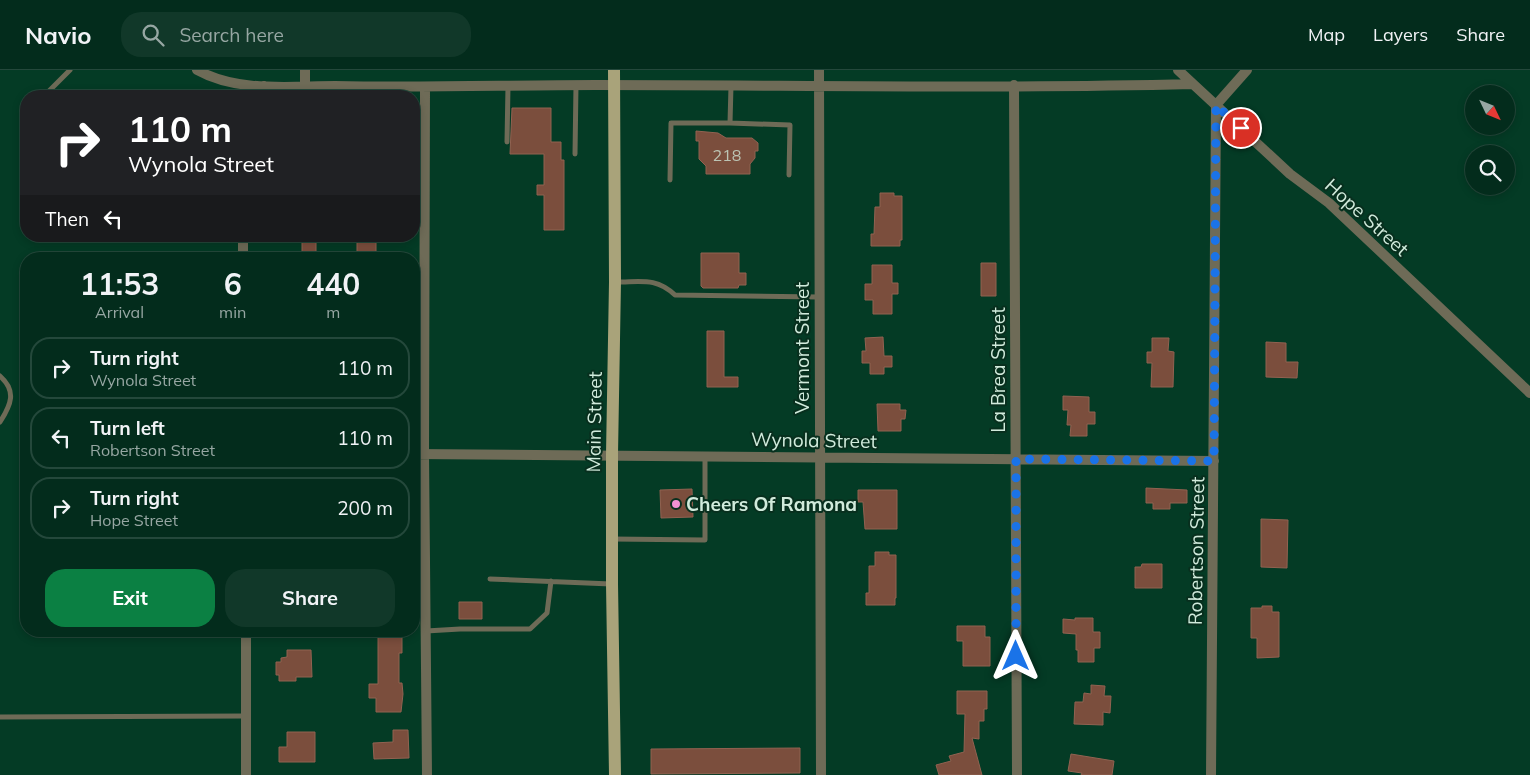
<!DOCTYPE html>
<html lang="en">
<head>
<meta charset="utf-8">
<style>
	:root { --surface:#032c1c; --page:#113829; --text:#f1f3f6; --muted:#97a7a3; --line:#24483b; --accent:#0b8043 }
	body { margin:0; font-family:Mulish,sans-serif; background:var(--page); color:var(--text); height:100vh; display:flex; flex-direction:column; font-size:19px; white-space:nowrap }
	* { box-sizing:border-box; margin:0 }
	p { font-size:16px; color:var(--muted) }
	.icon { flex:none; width:28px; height:28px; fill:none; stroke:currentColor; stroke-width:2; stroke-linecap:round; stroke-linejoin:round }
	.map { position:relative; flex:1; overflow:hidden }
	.sheet { position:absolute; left:20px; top:182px; width:400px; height:385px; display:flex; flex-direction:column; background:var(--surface); border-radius:20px; box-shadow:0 2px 8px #0003,0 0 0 1px var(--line) }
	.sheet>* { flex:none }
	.banner { position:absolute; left:20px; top:20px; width:400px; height:152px; border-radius:20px; box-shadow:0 2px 8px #0003,0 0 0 1px var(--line); background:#202124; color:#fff; overflow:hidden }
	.needle { width:32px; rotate:133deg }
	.tools { position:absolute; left:1465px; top:15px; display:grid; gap:10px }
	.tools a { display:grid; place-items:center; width:50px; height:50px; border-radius:50%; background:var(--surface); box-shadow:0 2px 8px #0003,0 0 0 1px var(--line); font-size:25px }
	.pin { position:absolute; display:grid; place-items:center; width:42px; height:42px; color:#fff; margin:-21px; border:2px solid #fff; border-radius:50%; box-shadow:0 1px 5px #0007 }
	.me { position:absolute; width:55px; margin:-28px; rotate:0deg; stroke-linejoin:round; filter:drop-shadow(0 0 4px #0008) }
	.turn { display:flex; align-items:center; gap:18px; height:105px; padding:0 25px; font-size:22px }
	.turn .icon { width:65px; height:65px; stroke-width:2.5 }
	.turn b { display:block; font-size:35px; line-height:42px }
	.then { display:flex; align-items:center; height:48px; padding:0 25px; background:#0003; gap:10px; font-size:19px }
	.eta { display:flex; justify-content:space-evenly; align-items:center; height:85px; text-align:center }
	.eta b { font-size:30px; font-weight:700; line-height:35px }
	.action { display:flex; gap:10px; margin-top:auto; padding:10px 25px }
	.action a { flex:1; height:58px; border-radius:20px; background:var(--accent); color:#fff; font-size:20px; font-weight:700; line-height:58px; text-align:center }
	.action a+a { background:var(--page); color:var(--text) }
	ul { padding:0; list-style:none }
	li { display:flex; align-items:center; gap:15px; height:62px; margin:0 10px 8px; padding:0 15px; border:2px solid var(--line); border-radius:20px }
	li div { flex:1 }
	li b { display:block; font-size:19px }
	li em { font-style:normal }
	header { display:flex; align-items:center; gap:30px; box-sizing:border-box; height:70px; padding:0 25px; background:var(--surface); border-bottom:1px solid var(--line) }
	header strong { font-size:24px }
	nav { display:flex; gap:28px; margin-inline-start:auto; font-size:18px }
	.search { width:350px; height:45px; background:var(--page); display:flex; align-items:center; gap:12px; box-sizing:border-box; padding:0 18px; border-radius:20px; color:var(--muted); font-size:19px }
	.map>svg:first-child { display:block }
</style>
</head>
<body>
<header>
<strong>Navio</strong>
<div class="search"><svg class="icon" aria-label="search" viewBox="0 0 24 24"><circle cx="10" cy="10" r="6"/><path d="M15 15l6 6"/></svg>Search here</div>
<nav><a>Map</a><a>Layers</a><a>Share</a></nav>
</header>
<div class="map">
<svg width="1530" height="705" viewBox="0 0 1530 705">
	<rect width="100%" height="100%" fill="#043b25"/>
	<!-- building -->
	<path fill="#7b4e3d" stroke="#916251" d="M512,38H551V72H561V90H564V160H544V125H537V115H544V84H510Z
		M696,61L718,63L726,68H752L758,73V81H755V88L750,94V104H706V96L699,89V71H696Z
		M880,123H894V126H902V170H900V176H871V164H874L875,137H880Z
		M302,166H316V184H302Z
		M357,166H376V187H357Z
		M701,183H739V203H746V215H739L738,218H703L701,216Z
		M981,193H996V226H981Z
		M872,195H892V213H898V224H892V244H873V230H865V214H872Z
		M707,261H724V307H738V317H707Z
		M883,267L884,286H892V297H884V304H870V293H862V281H866L865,268Z
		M1152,268H1169L1168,281L1174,282L1173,317H1151L1152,293H1147V282H1152Z
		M1266,272L1286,273V292H1298L1297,308L1266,307Z
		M1063,326L1089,327V342H1095V354H1087V366H1070L1071,355H1067L1068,340H1063Z
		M877,334H900V340H906L905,349H901V361H878Z
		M1146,418L1187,420V433H1170V439H1153V433H1146Z
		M692,419L693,447L661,448L660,420Z
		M858,420H897V459H865L863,432H858Z
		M1261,449L1288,450L1287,498L1261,497Z
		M875,482H889V485H896V528H895V535H866V523H869V496H875Z
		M1142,494H1162V518H1135V497H1141Z
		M459,532H482V549H459Z
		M1262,536H1272V542H1279V587L1257,588V568H1251V538H1262Z
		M1075,548H1093V562H1100V578H1094V592H1078V580H1076V564L1063,563V549L1075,550Z
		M957,556H985V567H990V596H963V571H957Z
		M378,561H402V583H399V613H402L403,624L401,642H376V628H369V614H378Z
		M287,580H311L312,607H296V611H279V605H276V592H281V588L287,587Z
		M1091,615L1105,616L1104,626H1111L1110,643L1103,642V655L1074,654L1075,632H1083L1084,623L1091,624Z
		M957,621H987V639H984V651H979V669L972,668L982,705H939L936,695L951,691L949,686L964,682L965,644H957Z
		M393,660H408L409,688L374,689L373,673L393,672Z
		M287,662H315V692H279V677H287Z
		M800,678V703L651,704V679Z
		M1071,684L1114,691L1112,705H1081L1082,703L1068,701Z"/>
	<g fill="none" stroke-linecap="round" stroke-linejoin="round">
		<!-- lane -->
		<path stroke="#6e6b57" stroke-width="5" d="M731,16L730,53L790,55L789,105
			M46,26L47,23L70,0
			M507,72L508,16
			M575,84L576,15
			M670,110L671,53H730
			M616,212C641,212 656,207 675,225L819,227
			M0,306C17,321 11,335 0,352
			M612,469L705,470V386
			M490,509L611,514
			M426,561L460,559H530L547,543L551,511
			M0,647L246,646"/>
		<!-- street -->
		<path stroke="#6e6b57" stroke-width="10" d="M197,0C238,23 291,16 335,16C422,18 509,15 596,15C795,15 994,19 1193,14
			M305,0V16
			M819,0L821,705
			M1178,0L1290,104L1329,133L1530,323
			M1014,15L1017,705
			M425,18L424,384L427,705
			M262,26L264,16
			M243,166V189
			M414,384L1214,391
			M246,705V561
			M1211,705L1216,35L1247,0"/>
		<!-- primary -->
		<path stroke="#a9a37a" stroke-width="12" d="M614,0L615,212L612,384V514L615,705"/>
	</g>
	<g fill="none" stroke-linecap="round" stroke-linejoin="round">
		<!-- route -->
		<path stroke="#1a73e8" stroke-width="9" stroke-dasharray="0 16.2" d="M1016,586V389L1214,391L1216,35L1241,58"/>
	</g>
	<!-- markers -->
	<circle fill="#f491d3" stroke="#082f1e" stroke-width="2" cx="676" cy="434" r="5"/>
	<g text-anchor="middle" stroke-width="4" stroke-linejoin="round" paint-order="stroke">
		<!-- number labels -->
		<g font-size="16" fill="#bcc4b4">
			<text x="727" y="91">218</text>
		</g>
		<!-- street labels -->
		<g font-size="19" fill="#d1ebdc" stroke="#082f1e">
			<text transform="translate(1367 147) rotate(42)" y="7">Hope Street</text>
			<text transform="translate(802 278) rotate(-90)" y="7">Vermont Street</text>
			<text transform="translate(998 300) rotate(-90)" y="7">La Brea Street</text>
			<text transform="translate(594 352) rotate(-89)" y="7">Main Street</text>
			<text transform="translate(814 370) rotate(1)" y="7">Wynola Street</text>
			<text transform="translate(1196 481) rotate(-89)" y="7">Robertson Street</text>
		</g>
		<!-- poi labels -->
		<g font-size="19" font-weight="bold" fill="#d1ebdc" stroke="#082f1e" text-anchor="start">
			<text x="686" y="441">Cheers Of Ramona</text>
		</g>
	</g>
</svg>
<div class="tools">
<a><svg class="needle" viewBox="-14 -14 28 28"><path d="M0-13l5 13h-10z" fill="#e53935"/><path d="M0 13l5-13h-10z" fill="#97a7a3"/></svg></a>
<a><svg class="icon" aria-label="search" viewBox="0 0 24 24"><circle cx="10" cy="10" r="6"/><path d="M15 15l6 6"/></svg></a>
</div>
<div class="pin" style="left:1241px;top:58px;background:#d93025"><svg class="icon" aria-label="arrive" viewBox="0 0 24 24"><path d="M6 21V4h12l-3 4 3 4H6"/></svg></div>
<svg class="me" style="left:1016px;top:586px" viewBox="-20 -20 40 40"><path d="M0-17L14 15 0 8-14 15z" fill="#1a73e8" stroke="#fff" stroke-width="4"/></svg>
<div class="banner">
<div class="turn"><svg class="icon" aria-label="right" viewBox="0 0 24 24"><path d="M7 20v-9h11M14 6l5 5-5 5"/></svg><div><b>110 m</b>Wynola Street</div></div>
<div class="then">Then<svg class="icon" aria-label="left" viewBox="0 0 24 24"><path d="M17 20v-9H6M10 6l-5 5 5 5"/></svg></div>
</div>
<section class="sheet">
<div class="eta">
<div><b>11:53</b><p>Arrival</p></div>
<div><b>6</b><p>min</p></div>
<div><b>440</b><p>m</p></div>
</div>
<ul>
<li><svg class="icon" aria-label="right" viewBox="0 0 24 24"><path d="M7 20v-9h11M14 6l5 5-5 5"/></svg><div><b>Turn right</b><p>Wynola Street</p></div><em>110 m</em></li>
<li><svg class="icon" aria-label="left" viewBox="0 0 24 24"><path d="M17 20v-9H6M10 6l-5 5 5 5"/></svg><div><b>Turn left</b><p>Robertson Street</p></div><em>110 m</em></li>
<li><svg class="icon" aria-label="right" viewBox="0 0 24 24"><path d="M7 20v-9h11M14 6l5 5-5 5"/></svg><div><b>Turn right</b><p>Hope Street</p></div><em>200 m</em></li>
</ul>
<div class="action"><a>Exit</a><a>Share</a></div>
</section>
</div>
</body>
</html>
